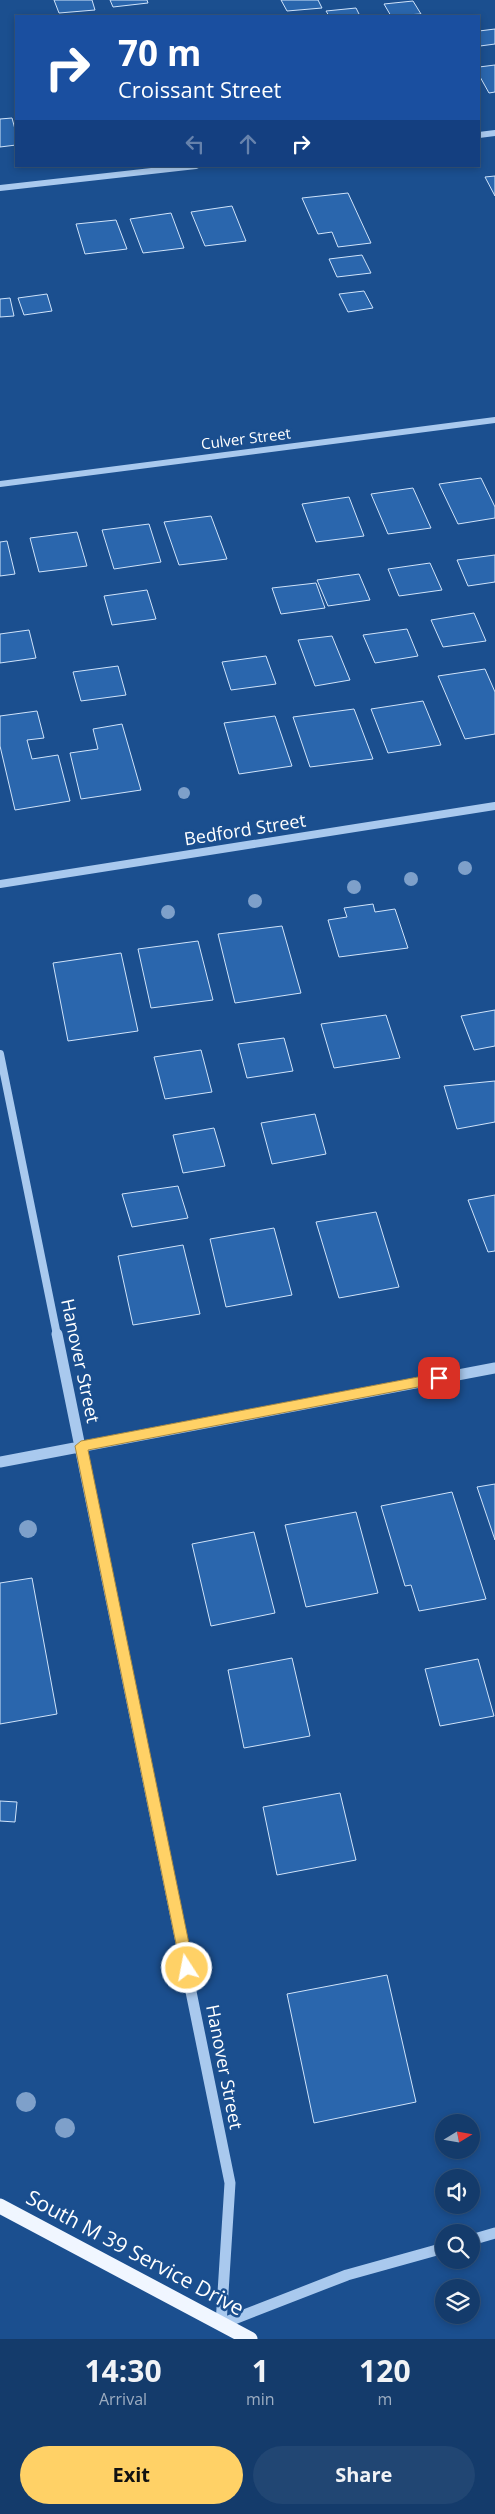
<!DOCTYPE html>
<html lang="en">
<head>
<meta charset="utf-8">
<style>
	:root { --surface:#143b6b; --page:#214673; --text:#f1f3f6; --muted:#9dadc1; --line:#33557e; --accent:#ffd166 }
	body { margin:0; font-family:"Open Sans",sans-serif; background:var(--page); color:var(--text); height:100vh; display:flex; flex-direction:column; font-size:19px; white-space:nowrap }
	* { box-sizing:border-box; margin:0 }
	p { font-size:16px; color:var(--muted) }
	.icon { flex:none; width:28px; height:28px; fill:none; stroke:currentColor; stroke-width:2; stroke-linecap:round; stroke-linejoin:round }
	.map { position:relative; height:2339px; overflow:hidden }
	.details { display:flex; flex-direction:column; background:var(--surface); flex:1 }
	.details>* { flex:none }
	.banner { position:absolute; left:15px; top:15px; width:465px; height:152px; border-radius:0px; box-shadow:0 2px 8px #0003,0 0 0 1px var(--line); background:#1a4fa0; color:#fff; overflow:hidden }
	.needle { width:32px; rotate:79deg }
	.fabs { position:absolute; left:435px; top:2114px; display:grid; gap:10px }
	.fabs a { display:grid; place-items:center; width:45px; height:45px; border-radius:50%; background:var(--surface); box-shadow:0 2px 8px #0003,0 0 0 1px var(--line); font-size:25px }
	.pin { position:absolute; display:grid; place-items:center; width:42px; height:42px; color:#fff; margin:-21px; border-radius:10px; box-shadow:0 2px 8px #0006 }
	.me { position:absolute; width:55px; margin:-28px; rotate:349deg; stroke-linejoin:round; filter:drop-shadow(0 0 4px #0008) }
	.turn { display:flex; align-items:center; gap:18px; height:105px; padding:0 20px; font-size:22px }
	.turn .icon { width:65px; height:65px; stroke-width:2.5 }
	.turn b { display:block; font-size:35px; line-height:42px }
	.lanes { display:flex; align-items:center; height:48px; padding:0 20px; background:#0003; justify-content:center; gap:25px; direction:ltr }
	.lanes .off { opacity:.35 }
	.eta { display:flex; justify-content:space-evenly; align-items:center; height:85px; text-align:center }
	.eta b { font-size:30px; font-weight:700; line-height:35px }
	.primary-button { display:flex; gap:10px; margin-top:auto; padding:10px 20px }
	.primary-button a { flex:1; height:58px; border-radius:30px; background:var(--accent); color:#111; font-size:20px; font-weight:700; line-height:58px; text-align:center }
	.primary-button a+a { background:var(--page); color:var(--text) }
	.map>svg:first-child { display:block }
</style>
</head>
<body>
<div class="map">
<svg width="495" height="2339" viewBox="0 0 495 2339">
	<rect width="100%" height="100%" fill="#1b4f8f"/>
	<!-- building -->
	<path fill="#2a66ad" stroke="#cfe3fa" d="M54,0H92L95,10L59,13Z
		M110,0H147L148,3L113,7Z
		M281,0H318L322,8L287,11Z
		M413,1L421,14L391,16L384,4Z
		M356,8L360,16H329L326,11Z
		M495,29V44L480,46L479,31Z
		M495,65V92L489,93L479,75V67Z
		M12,118L16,133V145L0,147V119Z
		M495,176V196L485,177Z
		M348,193L371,243L338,247L332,232L318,234L302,198Z
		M232,206L246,241L205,246L191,212Z
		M171,213L184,248L143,253L130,219Z
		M116,220L127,249L85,254L76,224Z
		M362,255L371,273L337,277L329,259Z
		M364,291L373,308L348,312L339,294Z
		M47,294L52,311L24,315L18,298Z
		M10,298L14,316L0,317V299Z
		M481,478L495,507V518L458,524L439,484Z
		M413,488L431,528L388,534L371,494Z
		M349,497L364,536L316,542L302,504Z
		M211,516L227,559L179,565L164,522Z
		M149,524L161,562L114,569L102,530Z
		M77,532L87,566L39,572L30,538Z
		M7,541L15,574L0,576V542Z
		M495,555V582L468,586L457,560Z
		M430,563L442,590L399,596L388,569Z
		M359,574L370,600L328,606L317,580Z
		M316,583L325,608L281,614L272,588Z
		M147,590L156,619L112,625L104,596Z
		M474,613L486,641L443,647L431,620Z
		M407,629L418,656L375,663L363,635Z
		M29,630L36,658L0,663V634Z
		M332,636L350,680L315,686L298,640Z
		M266,656L276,684L231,690L222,662Z
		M118,666L126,695L81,701L73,672Z
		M485,669L495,692V734L465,739L438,676Z
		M423,701L441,745L388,753L371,709Z
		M354,709L373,759L310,767L293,717Z
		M37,711L44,738L27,740L32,759L58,755L70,801L15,810L0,746V716Z
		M275,716L292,766L239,774L224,723Z
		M122,724L141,790L81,799L70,753L98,749L93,729Z
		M373,904L375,912L395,909L408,948L339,957L328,920L347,917L344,908Z
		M282,926L301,993L235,1003L218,934Z
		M198,941L213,1000L151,1008L138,949Z
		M121,953L138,1031L68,1041L53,963Z
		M495,1010V1046L474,1050L461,1016Z
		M386,1015L400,1058L334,1068L321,1024Z
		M284,1038L293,1071L247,1078L238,1044Z
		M201,1050L212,1092L165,1099L154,1057Z
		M495,1081V1122L457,1129L444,1086Z
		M315,1114L326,1154L272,1164L261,1123Z
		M214,1128L225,1166L183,1173L173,1135Z
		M178,1186L188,1218L132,1227L122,1194Z
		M495,1195V1251L488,1252L468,1200Z
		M376,1212L399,1287L339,1298L316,1222Z
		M274,1228L292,1295L226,1307L210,1239Z
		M183,1245L200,1314L133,1325L118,1256Z
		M495,1484V1540L477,1487Z
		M452,1492L486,1599L419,1611L411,1585L405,1586L381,1506Z
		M356,1512L378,1593L306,1607L285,1525Z
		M254,1532L275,1613L211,1626L192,1544Z
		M32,1578L57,1714L0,1724V1583Z
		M292,1658L310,1736L244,1748L228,1670Z
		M478,1659L494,1716L440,1726L425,1669Z
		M340,1793L356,1860L277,1875L263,1807Z
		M0,1801L17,1802L15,1822L0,1821Z
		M387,1975L416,2102L314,2123L287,1994Z"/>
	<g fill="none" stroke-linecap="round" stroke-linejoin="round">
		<!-- minor-far2 -->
		<path stroke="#a9c9ee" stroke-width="6" d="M479,135L495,133
			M0,188L196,166
			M0,484L495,420"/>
		<!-- minor-far1 -->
		<path stroke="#a9c9ee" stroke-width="8" d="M0,884L495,806
			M0,1054L57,1335"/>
		<!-- minor -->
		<path stroke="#a9c9ee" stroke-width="11" d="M57,1334L230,2183L221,2324L347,2275L444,2248
			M0,1462L495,1368
			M471,2240L495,2233"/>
		<!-- major -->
		<path stroke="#f0f6ff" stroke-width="15" d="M0,2206L250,2339"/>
	</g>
	<!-- trees -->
	<g fill="#7ea0ca">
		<circle cx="184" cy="793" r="6"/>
		<circle cx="465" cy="868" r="7"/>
		<circle cx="411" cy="879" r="7"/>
		<circle cx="354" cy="887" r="7"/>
		<circle cx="255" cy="901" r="7"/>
		<circle cx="168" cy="912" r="7"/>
		<circle cx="28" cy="1529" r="9"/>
		<circle cx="26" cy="2102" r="10"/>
		<circle cx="65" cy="2128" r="10"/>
	</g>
	<!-- route -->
	<path fill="#ffd166" stroke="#a68842" d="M439,1373L445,1378L439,1383L88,1450L194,1968L192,1973L187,1976L182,1973L75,1446L81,1441Z"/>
	<g text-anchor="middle" stroke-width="5" stroke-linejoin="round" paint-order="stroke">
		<!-- far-street labels -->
		<g font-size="15" fill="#fff" stroke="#1b4f8f">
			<text transform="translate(246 439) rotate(-7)" y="5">Culver Street</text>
		</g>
		<!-- street labels -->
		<g font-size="18" fill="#fff" stroke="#1b4f8f">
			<text transform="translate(245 830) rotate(-9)" y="6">Bedford Street</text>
			<text transform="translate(80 1361) rotate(78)" y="6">Hanover Street</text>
			<text transform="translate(224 2067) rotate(79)" y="6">Hanover Street</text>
		</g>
		<!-- near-street labels -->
		<g font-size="21" fill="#fff" stroke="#1b4f8f">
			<text transform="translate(135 2253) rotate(28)" y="7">South M 39 Service Drive</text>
		</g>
	</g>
</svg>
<div class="fabs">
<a><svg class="needle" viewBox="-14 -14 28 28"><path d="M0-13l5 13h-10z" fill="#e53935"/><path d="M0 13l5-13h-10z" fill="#9dadc1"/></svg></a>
<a><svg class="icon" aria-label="sound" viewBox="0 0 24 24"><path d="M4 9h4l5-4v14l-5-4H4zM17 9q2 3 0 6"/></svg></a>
<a><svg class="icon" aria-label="search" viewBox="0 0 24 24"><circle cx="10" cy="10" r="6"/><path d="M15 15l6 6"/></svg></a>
<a><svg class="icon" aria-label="layers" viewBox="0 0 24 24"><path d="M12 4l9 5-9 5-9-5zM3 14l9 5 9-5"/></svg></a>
</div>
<div class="pin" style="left:439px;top:1378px;background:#d93025"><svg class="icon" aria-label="arrive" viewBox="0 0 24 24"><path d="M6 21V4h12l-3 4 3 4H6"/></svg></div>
<svg class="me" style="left:187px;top:1968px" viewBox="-20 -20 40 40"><circle r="17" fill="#ffd166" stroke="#fff" stroke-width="3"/><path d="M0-11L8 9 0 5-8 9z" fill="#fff"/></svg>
<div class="banner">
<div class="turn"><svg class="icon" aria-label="right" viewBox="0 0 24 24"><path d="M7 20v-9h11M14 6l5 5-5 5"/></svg><div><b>70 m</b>Croissant Street</div></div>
<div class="lanes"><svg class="icon off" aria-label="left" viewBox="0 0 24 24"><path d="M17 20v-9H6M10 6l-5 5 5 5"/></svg><svg class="icon off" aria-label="ahead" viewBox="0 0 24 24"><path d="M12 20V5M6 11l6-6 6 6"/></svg><svg class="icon" aria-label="right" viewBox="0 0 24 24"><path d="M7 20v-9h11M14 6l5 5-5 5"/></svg></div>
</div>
</div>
<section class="details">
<div class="eta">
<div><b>14:30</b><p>Arrival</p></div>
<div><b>1</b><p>min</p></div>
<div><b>120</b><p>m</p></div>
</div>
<div class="primary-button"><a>Exit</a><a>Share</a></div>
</section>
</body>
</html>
